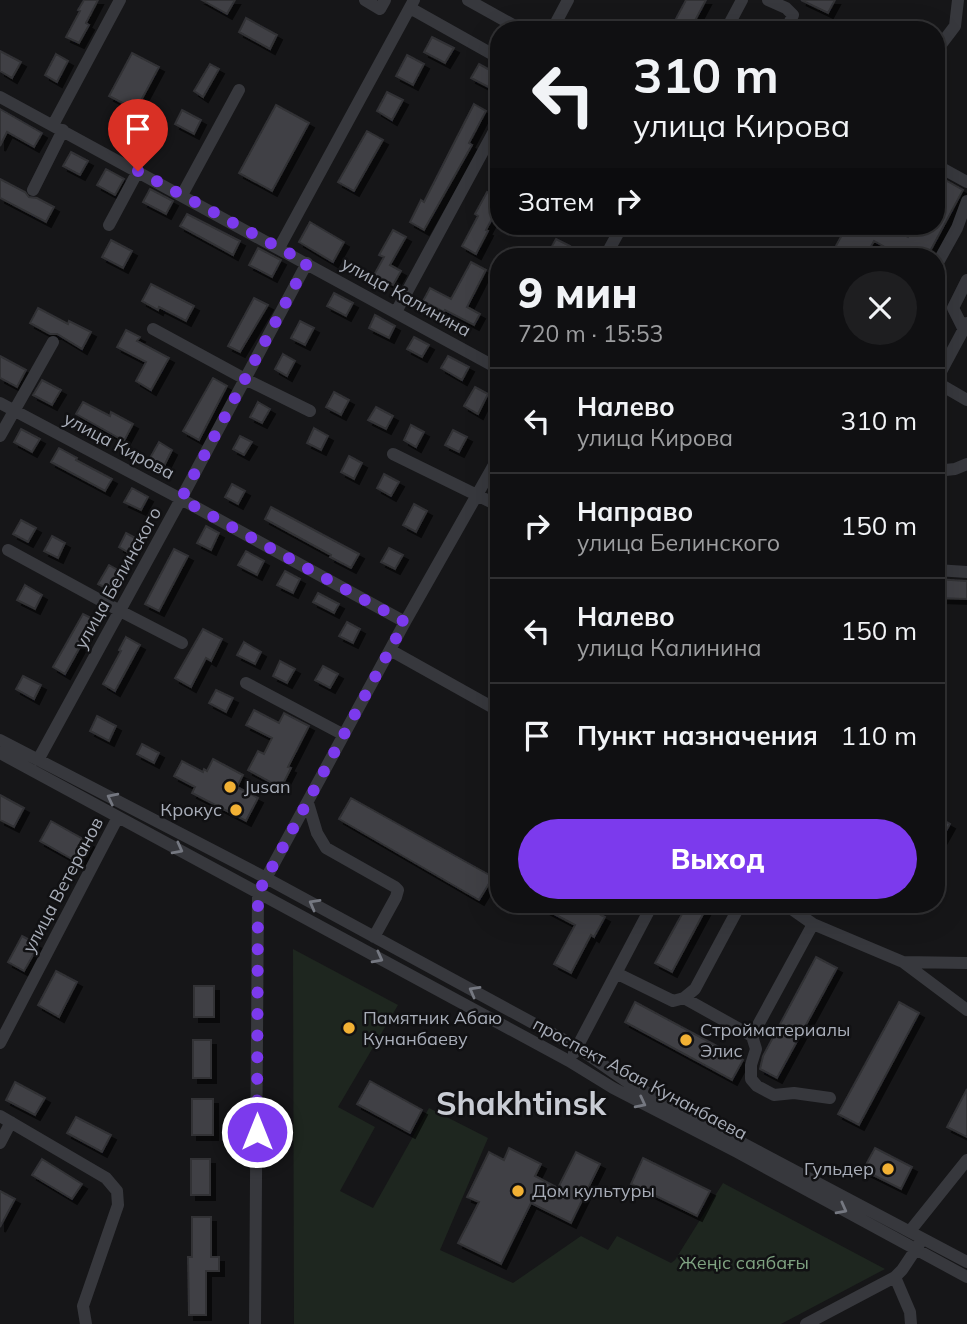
<!DOCTYPE html>
<html lang="ru">
<head>
<meta charset="utf-8">
<style>
	:root { --surface:#101012; --page:#1e1e20; --text:#f1f3f6; --muted:#9c9d9f; --line:#303032; --accent:#7c3aed }
	body { margin:0; font-family:Mulish,sans-serif; background:var(--page); color:var(--text); height:100vh; display:flex; flex-direction:column; font-size:26px; white-space:nowrap }
	* { box-sizing:border-box; margin:0 }
	p { font-size:23px; color:var(--muted) }
	.icon { flex:none; width:38px; height:38px; fill:none; stroke:currentColor; stroke-width:2; stroke-linecap:round; stroke-linejoin:round }
	.map { position:relative; flex:1; overflow:hidden }
	.panel { position:absolute; left:490px; top:248px; width:455px; height:665px; display:flex; flex-direction:column; background:var(--surface); border-radius:28px; box-shadow:0 7px 28px #0002,0 0 0 2px var(--line) }
	.panel>* { flex:none }
	.guide { position:absolute; left:490px; top:21px; width:455px; height:214px; border-radius:28px; box-shadow:0 7px 28px #0002,0 0 0 2px var(--line); background:#101012; color:var(--text); overflow:hidden }
	.pin { position:absolute; display:grid; place-items:center; width:60px; height:60px; color:#fff; margin:-72px -30px; border-radius:50% 50% 50% 0; rotate:-45deg; box-shadow:0 0 7px #0007 }
	.pin .icon { rotate:45deg }
	.me { position:absolute; width:77px; margin:-38px; rotate:0deg; stroke-linejoin:round; filter:drop-shadow(0 0 5px #0008) }
	.turn { display:flex; align-items:center; gap:24px; height:147px; padding:0 28px; font-size:32px }
	.turn .icon { width:91px; height:91px; stroke-width:2.5 }
	.turn b { display:block; font-size:49px; line-height:60px }
	.then { display:flex; align-items:center; height:66px; padding:0 28px; background:#0003; gap:14px; font-size:26px }
	.round { display:grid; place-items:center; flex:none; width:74px; height:74px; border-radius:37px; background:var(--page) }
	.head { display:flex; align-items:center; justify-content:space-between; height:119px; padding:0 28px }
	h1 { font-size:42px; font-weight:800; line-height:52px }
	.primary-button { display:flex; gap:14px; margin-top:auto; padding:14px 28px }
	.primary-button a { flex:1; height:80px; border-radius:42px; background:var(--accent); color:#fff; font-size:28px; font-weight:800; line-height:80px; text-align:center }
	ul { padding:0; list-style:none }
	li { display:flex; align-items:center; gap:21px; height:105px; padding:0 28px; border-top:2px solid var(--line) }
	li div { flex:1 }
	li b { display:block; font-size:26px }
	li em { font-style:normal }
	.map>svg:first-child { display:block }
</style>
</head>
<body>
<div class="map">
<svg width="967" height="1324" viewBox="0 0 967 1324">
	<defs>
		<filter id="shadow"><feDropShadow dx="5" dy="5" stdDeviation="0" flood-color="#0009"/></filter>
	</defs>
	<rect width="100%" height="100%" fill="#161618"/>
	<!-- green -->
	<path fill="#1e261f" d="M293,949L398,1005L338,1107L375,1127L340,1191L373,1208L429,1108L488,1138L440,1250L513,1283L581,1236L608,1250L617,1236L671,1263L675,1260L723,1183L885,1269L781,1324H294Z"/>
	<!-- building -->
	<path fill="#404145" stroke="#303034" stroke-width="2" filter="url(#shadow)" d="M84,0H98L86,23L89,25L79,43L66,37L80,11L78,10Z
		M202,0H235L227,14Z
		M686,0H706L690,30H670Z
		M801,0H835L828,13Z
		M246,18L277,35L270,49L239,32Z
		M800,21L817,30H796Z
		M432,37L454,48L445,63L424,52Z
		M0,51L21,62L12,78L0,71Z
		M132,53L159,67L136,110L109,96Z
		M56,54L68,61L57,82L45,75Z
		M407,55L424,64L413,85L396,76Z
		M210,64L219,69L203,97L194,91Z
		M479,64L499,75L492,89L471,78Z
		M387,92L403,100L392,120L377,111Z
		M474,104L486,111L469,143L472,145L424,230L410,222L421,200L424,202Z
		M276,105L309,123L272,191L239,173Z
		M0,109L42,133L34,147L7,132L0,146Z
		M182,110L201,120L194,134L175,124Z
		M367,131L383,140L354,191L338,182Z
		M71,152L88,161L80,175L63,166Z
		M106,169L124,179L115,195L97,185Z
		M940,177L963,190L927,257H898L899,255L874,241L865,257H830L843,233L830,226H886L908,237L914,226H936V184Z
		M0,179L25,192L29,197L37,198L54,207L46,222L0,198Z
		M150,189L173,201L166,214L143,202Z
		M487,192L499,198V206L486,230L488,231L476,254L462,246L478,216L475,214Z
		M187,214L240,241L233,255L180,226Z
		M310,222L344,242L333,262L299,242Z
		M393,230L406,237L390,265L401,271L393,285L374,275L384,257L379,255Z
		M556,239L570,246L564,257H546Z
		M111,240L132,251L123,268L102,257Z
		M258,248L281,260L272,277L249,265Z
		M471,262L486,270L467,307L480,314L474,325L445,310L444,312L423,301L430,288L451,299Z
		M151,284L194,306L186,321L159,307L158,310L142,301Z
		M334,293L353,303L346,316L327,306Z
		M254,298L268,305L240,352L228,346Z
		M38,308L68,324L69,321L91,332L82,349L57,334H50L30,323Z
		M375,315L395,326L389,338L369,328Z
		M300,321L314,328L305,345L291,338Z
		M126,330L140,337L137,341L169,358L151,390L136,381L146,362L117,347Z
		M414,337L429,345L422,357L407,349Z
		M283,354L295,361L287,376L275,369Z
		M0,356L26,370L17,387L0,378Z
		M448,356L469,367L462,380L441,368Z
		M213,378L227,386L199,440L183,431Z
		M42,380L61,390L52,405L33,395Z
		M475,387L488,394L478,414L464,406Z
		M334,392L349,400L341,415L326,407Z
		M83,402L110,416L111,412L133,424L124,441L76,414Z
		M258,402L270,409L262,423L250,417Z
		M376,407L393,416L386,429L368,420Z
		M411,425L424,432L416,447L404,440Z
		M314,428L328,436L321,450L307,443Z
		M21,429L40,439L32,452L14,442Z
		M453,430L467,437L459,452L445,445Z
		M240,436L252,442L244,455L233,449Z
		M159,442L172,450L164,466L150,458Z
		M59,448L77,458L76,460L112,479L105,491L51,462Z
		M349,456L362,463L354,479L341,472Z
		M384,474L399,482L391,496L377,488Z
		M232,484L245,491L238,504L225,497Z
		M132,488L148,497L141,510L124,502Z
		M414,504L427,511L416,532L403,525Z
		M271,507L359,554L351,568L330,557L331,555L265,519Z
		M21,520L36,528L28,542L13,534Z
		M206,526L219,533L211,550L197,543Z
		M126,533L139,540L131,554L119,547Z
		M52,536L65,543L58,558L44,551Z
		M389,548L403,555L395,569L381,562Z
		M174,549L188,556L159,611L145,604Z
		M246,551L264,561L257,575L238,565Z
		M109,565L121,572L111,591L98,584Z
		M285,571L300,579L293,593L277,585Z
		M936,579L967,581V599L936,598Z
		M25,585L42,595L35,609L17,600Z
		M318,593L339,604L334,613L313,602Z
		M83,614L95,620L65,674L53,667Z
		M347,622L360,629L353,643L339,636Z
		M203,629L222,639L211,661L206,658L191,687L175,678Z
		M126,637L140,645L115,691L103,684L121,651L119,650Z
		M244,642L261,652L255,664L237,655Z
		M280,661L295,669L287,683L273,676Z
		M323,666L338,674L330,688L315,680Z
		M23,676L41,685L34,699L16,689Z
		M216,690L233,698L226,712L209,703Z
		M254,710L279,723L284,713L309,726L288,767L291,768L281,788L248,770L258,751L264,754L272,738L246,725Z
		M97,716L116,726L109,741L90,731Z
		M142,744L159,753L154,763L137,754Z
		M213,759L243,775L237,787L258,798L246,821L192,793L195,787L174,776L182,761L203,772L204,769L207,771Z
		M0,795L24,808L14,827L0,820Z
		M351,798L493,877L479,900L339,819Z
		M936,816L950,824L936,849Z
		M51,821L90,843L79,863L40,841Z
		M537,905H582L605,917L594,937L591,935L571,973L554,964L575,925Z
		M687,905H708L672,972L655,963Z
		M22,936L39,945L24,971L8,962Z
		M816,957L837,968L777,1078L760,1069L763,1056Z
		M56,971L77,982L59,1017L38,1005Z
		M194,986H214V1017H194Z
		M635,1002L743,1060L732,1080L625,1022Z
		M899,1002L919,1013L859,1125L838,1114Z
		M193,1040H211V1078H193Z
		M370,1081L422,1110L410,1133L357,1104Z
		M15,1082L45,1098L35,1115L6,1100Z
		M967,1089V1137L947,1127Z
		M192,1099H213V1135H192Z
		M76,1117L111,1135L102,1152L67,1133Z
		M509,1148L541,1164L535,1176L558,1188L576,1152L600,1164L571,1223L531,1203L501,1264L458,1243L479,1202L467,1197L489,1152L504,1160Z
		M875,1148L912,1167L901,1189L863,1170Z
		M643,1158L710,1191L697,1216L631,1184Z
		M42,1159L82,1184L72,1199L32,1175Z
		M191,1159H210V1195H191Z
		M0,1191L15,1199L0,1227Z
		M192,1217H211V1257H219V1271H206V1315H189L188,1257H192Z"/>
	<g fill="none" stroke-linecap="round" stroke-linejoin="round">
		<!-- minor -->
		<path stroke="#37383d" stroke-width="12" d="M365,0L380,9L385,0
			M468,0L522,30
			M768,0L786,8L793,15L786,30
			M410,8L499,58
			M552,30L568,0
			M726,30L742,0
			M936,51L955,26L958,0
			M0,97L499,369
			M53,125L120,0
			M936,165L967,182
			M33,190L63,130
			M182,195L239,90
			M109,225L138,171
			M279,248L414,0
			M605,257L622,226
			M936,266L957,228L967,201
			M396,312L499,122
			M153,329L245,379L310,411
			M964,330L953,308L967,280
			M936,381L967,323
			M936,382L967,400
			M0,403L181,499L405,622
			M0,436L53,342
			M393,454L499,506
			M936,471L955,469L967,464
			M8,550L120,611L182,643
			M936,570L967,572
			M390,650L499,711
			M246,683L344,735
			M0,740L266,878L577,1047L629,1083L967,1262
			M0,753L569,1061L613,1088L737,1152L967,1277
			M38,760L181,499L307,263
			M308,803L317,833L326,848L395,887L398,890L396,897L374,937
			M786,905L813,924
			M903,962L967,963
			M616,973L673,1001L684,998L695,989L740,905
			M684,998L752,1036L756,1049L751,1065V1079L757,1086L774,1095L794,1093L830,1098
			M752,1036L813,924L903,962L967,1010
			M0,1043L118,817
			M574,1053L652,905
			M0,1116L106,1178L117,1191L118,1205L83,1306L86,1324
			M0,1143L11,1122
			M910,1231L967,1160
			M895,1277L910,1312L911,1324
			M255,1324L258,893L405,622L499,456
			M806,1324L895,1277L902,1270L920,1243"/>
	</g>
	<!-- one-way arrows -->
	<defs><path id="oneway-chevron" d="M-2-3.5L2.5 0L-2 3.5" fill="none" stroke-width="1.6" stroke-linecap="round" stroke-linejoin="round" transform="scale(1.75)"/></defs>
	<g stroke="#757881">
		<use href="#oneway-chevron" transform="translate(112 798) rotate(-153)"/>
		<use href="#oneway-chevron" transform="translate(178 849) rotate(28)"/>
		<use href="#oneway-chevron" transform="translate(314 904) rotate(-151)"/>
		<use href="#oneway-chevron" transform="translate(378 958) rotate(28)"/>
		<use href="#oneway-chevron" transform="translate(474 991) rotate(-151)"/>
		<use href="#oneway-chevron" transform="translate(641 1103) rotate(27)"/>
		<use href="#oneway-chevron" transform="translate(842 1209) rotate(28)"/>
	</g>
	<g fill="none" stroke-linecap="round" stroke-linejoin="round">
		<!-- route -->
		<path stroke="#7c3aed" stroke-width="12" stroke-dasharray="0 21.6" d="M138,171L307,263L181,499L405,622L258,893L257,1132"/>
	</g>
	<!-- markers -->
	<g fill="#f2b134" stroke="#111113" stroke-width="2.5">
		<circle cx="230" cy="787" r="7"/>
		<circle cx="236" cy="810" r="7"/>
		<circle cx="349" cy="1028" r="7"/>
		<circle cx="686" cy="1040" r="7"/>
		<circle cx="888" cy="1169" r="7"/>
		<circle cx="518" cy="1191" r="7"/>
	</g>
	<g text-anchor="middle" stroke-width="5" stroke-linejoin="round" paint-order="stroke">
		<!-- street labels -->
		<g font-size="18" fill="#a8adb8" stroke="#111113">
			<text transform="translate(406 297) rotate(29)" y="6">улица Калинина</text>
			<text transform="translate(119 446) rotate(28)" y="6">улица Кирова</text>
			<text transform="translate(118 578) rotate(-61)" y="6">улица Белинского</text>
			<text transform="translate(63 885) rotate(-62)" y="6">улица Ветеранов</text>
			<text transform="translate(640 1079) rotate(28)" y="6">проспект Абая Кунанбаева</text>
		</g>
		<!-- poi labels -->
		<g font-size="18" fill="#a8adb8" stroke="#111113" text-anchor="start">
			<text x="244" y="793">Jusan</text>
			<text x="222" y="816" text-anchor="end">Крокус</text>
			<text x="363" y="1024">Памятник Абаю<tspan x="363" dy="21">Кунанбаеву</tspan></text>
			<text x="700" y="1036">Стройматериалы<tspan x="700" dy="21">Элис</tspan></text>
			<text x="874" y="1175" text-anchor="end">Гульдер</text>
			<text x="532" y="1197">Дом культуры</text>
		</g>
		<!-- park labels -->
		<g font-size="18" fill="#7fa381" stroke="#111113">
			<text x="744" y="1269">Жеңіс саябағы</text>
		</g>
		<!-- town labels -->
		<g font-size="32" font-weight="bold" fill="#c9ccd4" stroke="#111113">
			<text x="521" y="1115">Shakhtinsk</text>
		</g>
	</g>
</svg>
<div class="pin" style="left:138px;top:171px;background:#d93025"><svg class="icon" aria-label="arrive" viewBox="0 0 24 24"><path d="M6 21V4h12l-3 4 3 4H6"/></svg></div>
<svg class="me" style="left:257px;top:1132px" viewBox="-20 -20 40 40"><circle r="17" fill="#7c3aed" stroke="#fff" stroke-width="3"/><path d="M0-11L8 9 0 5-8 9z" fill="#fff"/></svg>
<div class="guide">
<div class="turn"><svg class="icon" aria-label="left" viewBox="0 0 24 24"><path d="M17 20v-9H6M10 6l-5 5 5 5"/></svg><div><b>310 m</b>улица Кирова</div></div>
<div class="then">Затем<svg class="icon" aria-label="right" viewBox="0 0 24 24"><path d="M7 20v-9h11M14 6l5 5-5 5"/></svg></div>
</div>
<section class="panel">
<div class="head"><div><h1>9 мин</h1><p>720 m · 15:53</p></div><a class="round"><svg class="icon" aria-label="close" viewBox="0 0 24 24"><path d="M6 6l12 12M18 6L6 18"/></svg></a></div>
<ul>
<li><svg class="icon" aria-label="left" viewBox="0 0 24 24"><path d="M17 20v-9H6M10 6l-5 5 5 5"/></svg><div><b>Налево</b><p>улица Кирова</p></div><em>310 m</em></li>
<li><svg class="icon" aria-label="right" viewBox="0 0 24 24"><path d="M7 20v-9h11M14 6l5 5-5 5"/></svg><div><b>Направо</b><p>улица Белинского</p></div><em>150 m</em></li>
<li><svg class="icon" aria-label="left" viewBox="0 0 24 24"><path d="M17 20v-9H6M10 6l-5 5 5 5"/></svg><div><b>Налево</b><p>улица Калинина</p></div><em>150 m</em></li>
<li><svg class="icon" aria-label="arrive" viewBox="0 0 24 24"><path d="M6 21V4h12l-3 4 3 4H6"/></svg><div><b>Пункт назначения</b></div><em>110 m</em></li>
</ul>
<div class="primary-button"><a>Выход</a></div>
</section>
</div>
</body>
</html>
